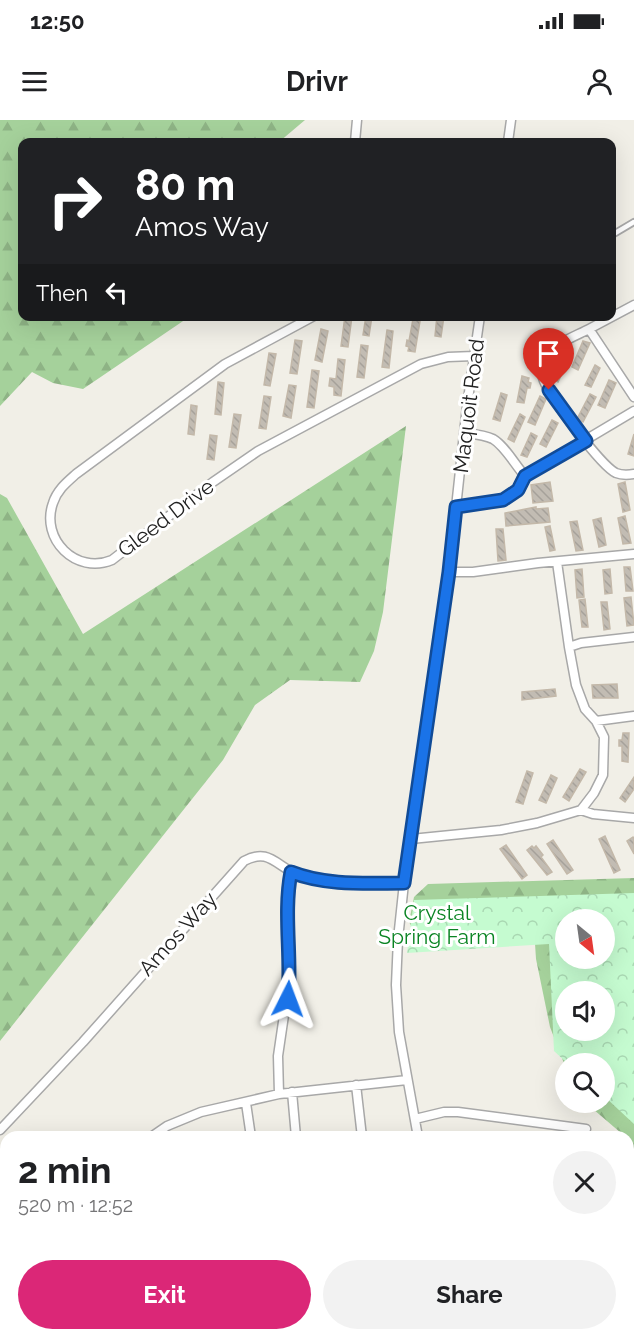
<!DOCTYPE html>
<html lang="en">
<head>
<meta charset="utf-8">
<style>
	:root { --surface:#fff; --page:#f2f2f2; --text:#202124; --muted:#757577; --accent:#db2777 }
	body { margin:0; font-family:Raleway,sans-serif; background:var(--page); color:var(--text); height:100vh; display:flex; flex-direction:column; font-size:22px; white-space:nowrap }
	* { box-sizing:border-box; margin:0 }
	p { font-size:20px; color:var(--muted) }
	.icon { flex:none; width:33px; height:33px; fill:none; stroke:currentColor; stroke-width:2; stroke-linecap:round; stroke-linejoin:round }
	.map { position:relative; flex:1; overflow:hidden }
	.details { position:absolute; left:0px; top:1011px; width:634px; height:210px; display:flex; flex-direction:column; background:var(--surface); border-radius:18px 18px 0 0; box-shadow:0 6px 24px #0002 }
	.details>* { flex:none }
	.guide { position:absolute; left:18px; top:18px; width:598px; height:183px; border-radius:12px; box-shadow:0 6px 24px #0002; background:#202124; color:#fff; overflow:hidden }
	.needle { width:39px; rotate:151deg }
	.buttons { position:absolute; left:555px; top:789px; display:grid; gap:12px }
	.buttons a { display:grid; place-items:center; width:60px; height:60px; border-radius:50%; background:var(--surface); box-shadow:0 6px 24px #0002; font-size:30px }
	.pin { position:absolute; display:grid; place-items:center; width:51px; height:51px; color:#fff; margin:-62px -26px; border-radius:50% 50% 50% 0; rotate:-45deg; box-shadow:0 0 6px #0007 }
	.pin .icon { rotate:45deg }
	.me { position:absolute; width:66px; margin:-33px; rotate:3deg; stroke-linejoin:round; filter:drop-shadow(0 0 4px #0008) }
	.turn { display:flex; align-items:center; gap:21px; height:126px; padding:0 18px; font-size:27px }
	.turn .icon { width:78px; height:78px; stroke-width:2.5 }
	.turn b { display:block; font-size:42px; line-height:51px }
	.then { display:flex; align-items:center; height:57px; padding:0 18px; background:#0003; gap:12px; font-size:22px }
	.round { display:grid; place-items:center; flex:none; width:63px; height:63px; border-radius:32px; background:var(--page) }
	.head { display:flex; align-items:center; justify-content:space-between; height:102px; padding:0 18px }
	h1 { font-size:36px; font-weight:700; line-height:45px }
	.cta { display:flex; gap:12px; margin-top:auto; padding:12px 18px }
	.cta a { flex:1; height:69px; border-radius:36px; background:var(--accent); color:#fff; font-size:24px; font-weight:700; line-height:69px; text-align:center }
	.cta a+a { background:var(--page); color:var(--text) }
	.status { display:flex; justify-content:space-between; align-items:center; height:42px; padding:0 30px; background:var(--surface); direction:ltr }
	.status svg { height:16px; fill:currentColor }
	header { display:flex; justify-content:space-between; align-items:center; height:78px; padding:0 18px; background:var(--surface); font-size:27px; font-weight:700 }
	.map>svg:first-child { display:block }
</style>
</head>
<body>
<div class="status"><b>12:50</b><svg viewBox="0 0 49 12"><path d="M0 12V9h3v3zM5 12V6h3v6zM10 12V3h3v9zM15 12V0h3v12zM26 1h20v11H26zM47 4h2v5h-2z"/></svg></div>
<header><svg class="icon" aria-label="menu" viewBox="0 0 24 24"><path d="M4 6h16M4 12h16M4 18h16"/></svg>Drivr<svg class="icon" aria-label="person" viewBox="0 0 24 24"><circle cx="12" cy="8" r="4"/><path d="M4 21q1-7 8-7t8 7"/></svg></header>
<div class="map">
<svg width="634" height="1221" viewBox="0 0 634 1221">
	<defs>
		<pattern id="forest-firs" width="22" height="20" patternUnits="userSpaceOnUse" patternTransform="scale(1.5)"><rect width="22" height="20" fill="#a5d19b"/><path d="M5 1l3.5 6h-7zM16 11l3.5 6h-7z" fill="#8eb385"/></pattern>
		<pattern id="park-crowns" width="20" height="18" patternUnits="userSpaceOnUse" patternTransform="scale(1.5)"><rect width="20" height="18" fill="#c5fbd0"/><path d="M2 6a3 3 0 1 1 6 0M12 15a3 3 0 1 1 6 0" fill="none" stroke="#a9d7b2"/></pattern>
		<pattern id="building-back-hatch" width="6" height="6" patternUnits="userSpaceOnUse" patternTransform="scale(1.5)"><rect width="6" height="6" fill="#c2bcb3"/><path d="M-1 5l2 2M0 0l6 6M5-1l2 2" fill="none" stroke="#a6a19a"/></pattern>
	</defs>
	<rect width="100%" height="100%" fill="#f1efe7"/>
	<!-- forest -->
	<path fill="url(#forest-firs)" fill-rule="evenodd" d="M0,0H305L279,22H22V196L189,197L83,269L53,263L32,252L0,286Z
		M406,306L383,492L374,531L360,562L290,560L255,585L223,640L0,921V374L7,378L83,514Z
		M634,758V1068L629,1055L628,1017H622L621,1013L586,983L604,982V944H566L565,946L550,907L536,839L534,808L414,811L409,802L414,777L428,764ZM566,800H604V838H566ZM566,872H604V910H566Z
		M629,1206H634V1221H519L523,1215H628Z"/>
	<!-- park -->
	<path fill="url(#park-crowns)" fill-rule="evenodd" d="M634,773V1004L605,977L604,944L567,943L554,931L549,824L407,833L414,780ZM566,800H604V838H566ZM566,872H604V910H566Z"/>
	<!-- building -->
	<path fill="url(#building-back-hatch)" stroke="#c3b8a9" stroke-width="1.5" d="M345,196H352L348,227L341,226Z
		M366,196H372L369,216L363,215Z
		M437,196H444L441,217L435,216Z
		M413,199L420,201L415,232L408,231L409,227L406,226L407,220L409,221Z
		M321,209L328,211L322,242L315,240Z
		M387,210L393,211L389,248L382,247Z
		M295,220L302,221L297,254L290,253Z
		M583,221L590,223L578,250L572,247Z
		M361,225L368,226L364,258L357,257Z
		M269,233L276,234L270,266L264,265Z
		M563,234L570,237L558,262L552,259Z
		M338,239L345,240L341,276L334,275V267L329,266L330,258L336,259Z
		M595,245L600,248L591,267L585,265Z
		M312,250L319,251L314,288L307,287Z
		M522,256L529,258L528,262L531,263L530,268H527L524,283L517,282Z
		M609,260L616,263L605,288L598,285Z
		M218,262L224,263L221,295L215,294Z
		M289,265L296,266L291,298L283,296Z
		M501,273L507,275L500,301L493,299Z
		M590,274L596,277L583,302L577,299Z
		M264,276L271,277L266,309L259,308Z
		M540,276L546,279L535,305L528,302Z
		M191,285L197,286L194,315L188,314Z
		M234,294L241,295L236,328L229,327Z
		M520,294L525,297L514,322L508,319Z
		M552,300L558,303L546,327L540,324Z
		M531,313L537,316L527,337L521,335Z
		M634,314V336L628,334Z
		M210,315L217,316L214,340L207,339Z
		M550,362L553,381L533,383L531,365Z
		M625,362L630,390L623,392L618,364Z
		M536,387V389L548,388L550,402L506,406L505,393Z
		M625,396L631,423L623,424L618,398Z
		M601,398L606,425L599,427L593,400Z
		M577,401L583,430L576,431L570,402Z
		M550,406L555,430L550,431L545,407Z
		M496,409H503L506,440L498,441Z
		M624,447H630L633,471H626Z
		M582,449L584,477L577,478L575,450Z
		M610,449L612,473L605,474L603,450Z
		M631,477L634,505L627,506L624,478Z
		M585,479L588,507H582L579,480Z
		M601,482H607L610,509L604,510Z
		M617,564L618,578H593L592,565Z
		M555,569L556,576L522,580V572Z
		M623,613H629L628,642L622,641V626H619V620H622Z
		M580,649L586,652L569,681L563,677Z
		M527,651L533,653L523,684L516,682Z
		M551,655L557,658L546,683L539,680Z
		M634,657V669L625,682L620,678Z
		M605,716L620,750L614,753L599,719Z
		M633,717L634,719V734L627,721Z
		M553,720L573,750L567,754L547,724Z
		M506,725L527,755L522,759L500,729Z
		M532,726L534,728L536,726L543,735L541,737L552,752L547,755L527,730Z"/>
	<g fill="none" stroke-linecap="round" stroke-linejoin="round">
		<!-- lane casing -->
		<g stroke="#a8a8a8" stroke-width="8">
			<path id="lane" d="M612,115L634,102"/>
		</g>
		<!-- street casing -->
		<g stroke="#a8a8a8" stroke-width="11">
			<path id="street" d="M355,22L357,0
				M508,22L511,0
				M634,185L589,209L634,277
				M314,196L225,244L76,354C67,362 57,370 53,383C40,419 76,455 112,440L213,362L258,331L421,244L448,237L474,236
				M589,209C576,216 550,225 544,240C542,246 541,252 543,258C547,274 601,346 616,353C621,355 628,355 634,354
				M465,313C474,314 485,315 493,319C505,326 515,345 525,356L634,291
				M456,387C480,384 517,385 525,356
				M557,442L569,527L576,565L585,589L596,601
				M449,452H473L538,443L634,434
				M569,527L581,523L634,517
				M581,690L593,694L634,698
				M411,719L501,710L537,703L581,690L594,673L603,655L604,617L596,601L634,596
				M356,965L362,1017
				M292,972L296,1017
				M279,974L278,936L289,861L287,774L291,751
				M246,983L251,1017
				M415,999L444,992H458L586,1009
				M0,1010L83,922L244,741C265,730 272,740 290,751C297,755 307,758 316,759C345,763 375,763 404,763
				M151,1017L167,1006L201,992L279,974L407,960
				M418,1017L399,912L396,865L398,819L404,763L449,452L467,286L480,196
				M0,1086L6,1093
				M628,1196L634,1199
				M419,1221L420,1215"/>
		</g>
		<!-- lane -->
		<use href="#lane" stroke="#fff" stroke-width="4.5"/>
		<!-- street -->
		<use href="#street" stroke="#fff" stroke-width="8"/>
	</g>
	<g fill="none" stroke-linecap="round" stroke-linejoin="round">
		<!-- route casing -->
		<g stroke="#114b97" stroke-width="15">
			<path id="route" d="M288,879C292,837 283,794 291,752C326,766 367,763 404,763L449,452L456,387L503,380L518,370L525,356L586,321L549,270"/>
		</g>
		<!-- route -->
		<use href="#route" stroke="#1a73e8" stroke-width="10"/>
	</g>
	<g text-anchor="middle" stroke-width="6" stroke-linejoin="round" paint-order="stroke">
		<!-- street labels -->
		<g font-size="21" fill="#212121" stroke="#fff">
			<text transform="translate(469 286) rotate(-83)" y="7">Maquoit Road</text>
			<text transform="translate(166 398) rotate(-37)" y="7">Gleed Drive</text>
			<text transform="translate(178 814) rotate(-48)" y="7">Amos Way</text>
		</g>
		<!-- park labels -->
		<g font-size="21" fill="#0a8423" stroke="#fff">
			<text x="437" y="800">Crystal<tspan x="437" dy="24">Spring Farm</tspan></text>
		</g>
	</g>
</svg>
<div class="buttons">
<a><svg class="needle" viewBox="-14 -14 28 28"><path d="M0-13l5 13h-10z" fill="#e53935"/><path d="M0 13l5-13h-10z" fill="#757577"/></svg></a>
<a><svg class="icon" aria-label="sound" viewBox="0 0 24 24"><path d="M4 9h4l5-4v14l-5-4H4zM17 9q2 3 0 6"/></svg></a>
<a><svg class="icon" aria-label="search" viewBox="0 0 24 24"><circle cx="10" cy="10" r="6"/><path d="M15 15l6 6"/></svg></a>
</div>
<div class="pin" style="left:549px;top:270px;background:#d93025"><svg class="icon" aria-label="arrive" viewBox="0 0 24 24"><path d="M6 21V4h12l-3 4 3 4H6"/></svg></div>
<svg class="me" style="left:288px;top:879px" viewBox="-20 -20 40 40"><path d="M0-17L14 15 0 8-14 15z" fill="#1a73e8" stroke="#fff" stroke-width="4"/></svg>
<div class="guide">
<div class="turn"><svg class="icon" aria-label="right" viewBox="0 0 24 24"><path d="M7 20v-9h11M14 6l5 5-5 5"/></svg><div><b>80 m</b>Amos Way</div></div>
<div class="then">Then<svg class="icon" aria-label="left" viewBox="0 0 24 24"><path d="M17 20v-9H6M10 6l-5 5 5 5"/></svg></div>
</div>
<section class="details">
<div class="head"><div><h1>2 min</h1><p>520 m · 12:52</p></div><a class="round"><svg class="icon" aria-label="close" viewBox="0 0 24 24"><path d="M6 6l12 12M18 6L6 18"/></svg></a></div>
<div class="cta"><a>Exit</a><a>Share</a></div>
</section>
</div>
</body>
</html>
